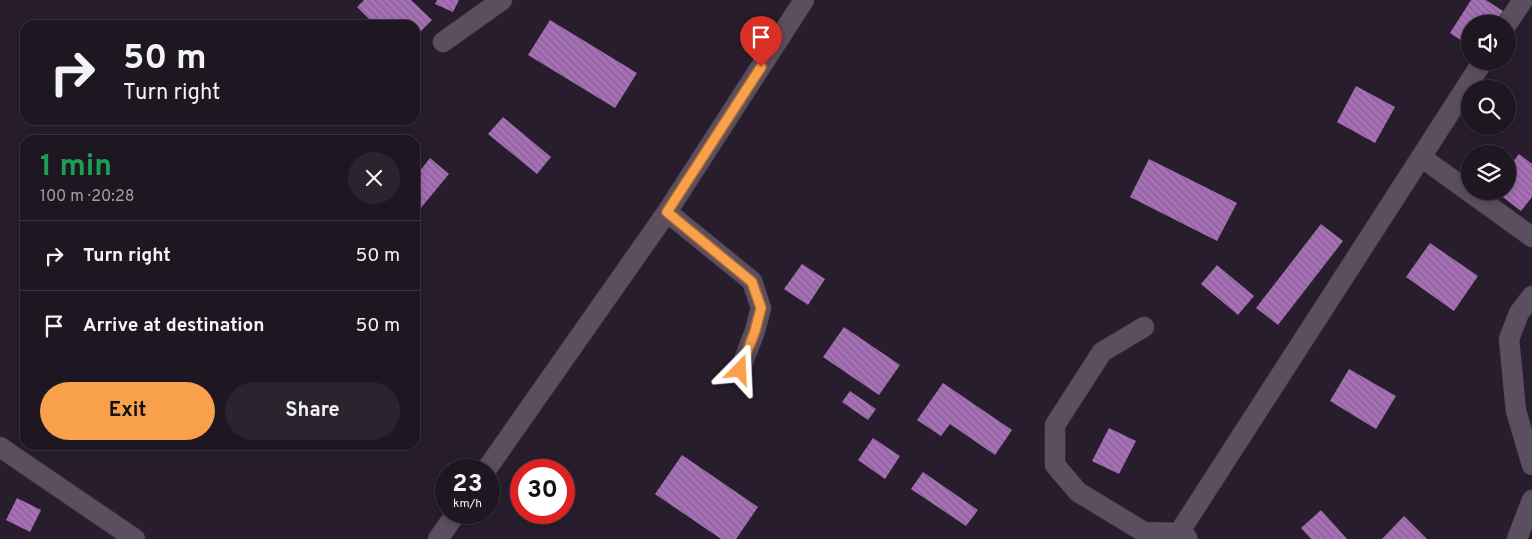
<!DOCTYPE html>
<html lang="en">
<head>
<meta charset="utf-8">
<style>
	:root { --surface:#1e1621; --page:#2b232e; --text:#f1f3f6; --muted:#a19fa5; --line:#3c353f; --accent:#f9a04c }
	body { margin:0; font-family:Overpass,sans-serif; background:var(--page); color:var(--text); height:100vh; display:flex; flex-direction:column; font-size:19px; white-space:nowrap }
	* { box-sizing:border-box; margin:0 }
	p { font-size:16px; color:var(--muted) }
	.icon { flex:none; width:28px; height:28px; fill:none; stroke:currentColor; stroke-width:2; stroke-linecap:round; stroke-linejoin:round }
	.map { position:relative; flex:1; overflow:hidden }
	.side { position:absolute; left:20px; top:135px; width:400px; height:315px; display:flex; flex-direction:column; background:var(--surface); border-radius:15px; box-shadow:0 2px 8px #0003,0 0 0 1px var(--line) }
	.side>* { flex:none }
	.banner { position:absolute; left:20px; top:20px; width:400px; height:105px; border-radius:15px; box-shadow:0 2px 8px #0003,0 0 0 1px var(--line); background:#1e1621; color:var(--text); overflow:hidden }
	.buttons { position:absolute; left:1461px; top:15px; display:grid; gap:10px }
	.buttons a { display:grid; place-items:center; width:55px; height:55px; border-radius:50%; background:var(--surface); box-shadow:0 2px 8px #0003,0 0 0 1px var(--line); font-size:25px }
	.speed { position:absolute; left:435px; top:459px; display:flex; gap:10px; font-size:25px; font-weight:700; text-align:center }
	.speed>* { display:grid; place-content:center; width:65px; height:65px; border-radius:50%; background:var(--surface); box-shadow:0 2px 8px #0003,0 0 0 1px var(--line); line-height:1 }
	.speed small { font-size:12px; font-weight:400 }
	.speed .limit { border:8px solid #d22; background:#fff; color:#111 }
	.pin { position:absolute; display:grid; place-items:center; width:42px; height:42px; color:#fff; margin:-51px -21px; border-radius:50% 50% 50% 0; rotate:-45deg; box-shadow:0 0 5px #0007 }
	.pin .icon { rotate:45deg }
	.me { position:absolute; width:55px; margin:-28px; rotate:21deg; stroke-linejoin:round; filter:drop-shadow(0 0 4px #0008) }
	.turn { display:flex; align-items:center; gap:18px; height:105px; padding:0 20px; font-size:22px }
	.turn .icon { width:65px; height:65px; stroke-width:2.5 }
	.turn b { display:block; font-size:35px; line-height:42px }
	.round { display:grid; place-items:center; flex:none; width:52px; height:52px; border-radius:26px; background:var(--page) }
	.overview { display:flex; align-items:center; justify-content:space-between; height:85px; padding:0 20px }
	h1 { font-size:30px; font-weight:700; line-height:38px; color:#1e9e55 }
	.button { display:flex; gap:10px; margin-top:auto; padding:10px 20px }
	.button a { flex:1; height:58px; border-radius:30px; background:var(--accent); color:#111; font-size:20px; font-weight:700; line-height:58px; text-align:center }
	.button a+a { background:var(--page); color:var(--text) }
	ul { padding:0; list-style:none }
	li { display:flex; align-items:center; gap:15px; height:70px; padding:0 20px; border-top:1px solid var(--line) }
	li div { flex:1 }
	li b { display:block; font-size:19px }
	li em { font-style:normal }
	.map>svg:first-child { display:block }
</style>
</head>
<body>
<div class="map">
<svg width="1532" height="539" viewBox="0 0 1532 539">
	<defs>
		<pattern id="building-back-hatch" width="6" height="6" patternUnits="userSpaceOnUse" patternTransform="scale(1.25)"><rect width="6" height="6" fill="#a770b6"/><path d="M-1 5l2 2M0 0l6 6M5-1l2 2" fill="none" stroke="#866190"/></pattern>
	</defs>
	<rect width="100%" height="100%" fill="#281d2c"/>
	<!-- building -->
	<path fill="url(#building-back-hatch)" d="M364,0H411L432,20L415,37V25H375L357,7Z
		M437,0H459L453,12L435,4Z
		M1471,0H1486L1503,11L1494,24H1470V46L1450,33Z
		M550,20L637,73L615,108L528,55Z
		M1356,86L1395,107L1375,143L1337,122Z
		M503,117L551,157L537,174L488,134Z
		M1519,154L1532,164V197L1521,211L1495,191H1508V168Z
		M430,158L449,174L420,209L415,205V177Z
		M1149,159L1237,203L1217,241L1130,197Z
		M1321,224L1343,241L1278,325L1256,308Z
		M1430,243L1478,276L1454,311L1406,277Z
		M802,264L825,279L808,305L784,289Z
		M1217,265L1254,296L1238,315L1201,284Z
		M844,327L900,365L879,395L823,357Z
		M1349,369L1396,396L1376,429L1330,401Z
		M943,383L1012,430L995,455L950,424L941,436L917,420Z
		M850,391L876,409L868,420L842,402Z
		M1109,428L1136,441L1119,474L1092,461Z
		M873,438L900,456L885,479L858,460Z
		M682,455L758,507L736,539H721L655,494Z
		M923,472L978,510L966,526L911,489Z
		M17,498L41,510L30,532L6,520Z
		M1321,510L1347,539H1311L1301,528Z
		M1404,516L1427,539H1382Z"/>
	<g fill="none" stroke-linecap="round" stroke-linejoin="round">
		<!-- minor casing -->
		<g stroke="#423945" stroke-width="21">
			<path id="minor" d="M1507,24L1523,0
				M443,42L502,0
				M1421,157L1532,237
				M667,212L752,281L761,308L755,331L740,370
				M1532,296L1519,313L1509,339L1516,411L1532,465
				M1144,327L1102,352L1055,425V465L1078,492L1144,532L1179,533L1187,538
				M0,447L135,539
				M486,470L667,212L804,0
				M438,539L457,512
				M1175,539L1483,61
				M1517,539L1532,500"/>
		</g>
		<!-- minor -->
		<use href="#minor" stroke="#5b4e5f" stroke-width="20"/>
	</g>
	<g fill="none" stroke-linecap="round" stroke-linejoin="round">
		<!-- route casing -->
		<g stroke="#a26831" stroke-width="12">
			<path id="route" d="M740,370L755,331L761,308L752,282L667,212L761,67"/>
		</g>
		<!-- route -->
		<use href="#route" stroke="#f9a04c" stroke-width="9"/>
	</g>
</svg>
<div class="buttons">
<a><svg class="icon" aria-label="sound" viewBox="0 0 24 24"><path d="M4 9h4l5-4v14l-5-4H4zM17 9q2 3 0 6"/></svg></a>
<a><svg class="icon" aria-label="search" viewBox="0 0 24 24"><circle cx="10" cy="10" r="6"/><path d="M15 15l6 6"/></svg></a>
<a><svg class="icon" aria-label="layers" viewBox="0 0 24 24"><path d="M12 4l9 5-9 5-9-5zM3 14l9 5 9-5"/></svg></a>
</div>
<div class="speed"><div>23<small>km/h</small></div><div class="limit">30</div></div>
<div class="pin" style="left:761px;top:67px;background:#d93025"><svg class="icon" aria-label="arrive" viewBox="0 0 24 24"><path d="M6 21V4h12l-3 4 3 4H6"/></svg></div>
<svg class="me" style="left:740px;top:370px" viewBox="-20 -20 40 40"><path d="M0-17L14 15 0 8-14 15z" fill="#f9a04c" stroke="#fff" stroke-width="4"/></svg>
<div class="banner">
<div class="turn"><svg class="icon" aria-label="right" viewBox="0 0 24 24"><path d="M7 20v-9h11M14 6l5 5-5 5"/></svg><div><b>50 m</b>Turn right</div></div>
</div>
<section class="side">
<div class="overview"><div><h1>1 min</h1><p>100 m · 20:28</p></div><a class="round"><svg class="icon" aria-label="close" viewBox="0 0 24 24"><path d="M6 6l12 12M18 6L6 18"/></svg></a></div>
<ul>
<li><svg class="icon" aria-label="right" viewBox="0 0 24 24"><path d="M7 20v-9h11M14 6l5 5-5 5"/></svg><div><b>Turn right</b></div><em>50 m</em></li>
<li><svg class="icon" aria-label="arrive" viewBox="0 0 24 24"><path d="M6 21V4h12l-3 4 3 4H6"/></svg><div><b>Arrive at destination</b></div><em>50 m</em></li>
</ul>
<div class="button"><a>Exit</a><a>Share</a></div>
</section>
</div>
</body>
</html>
